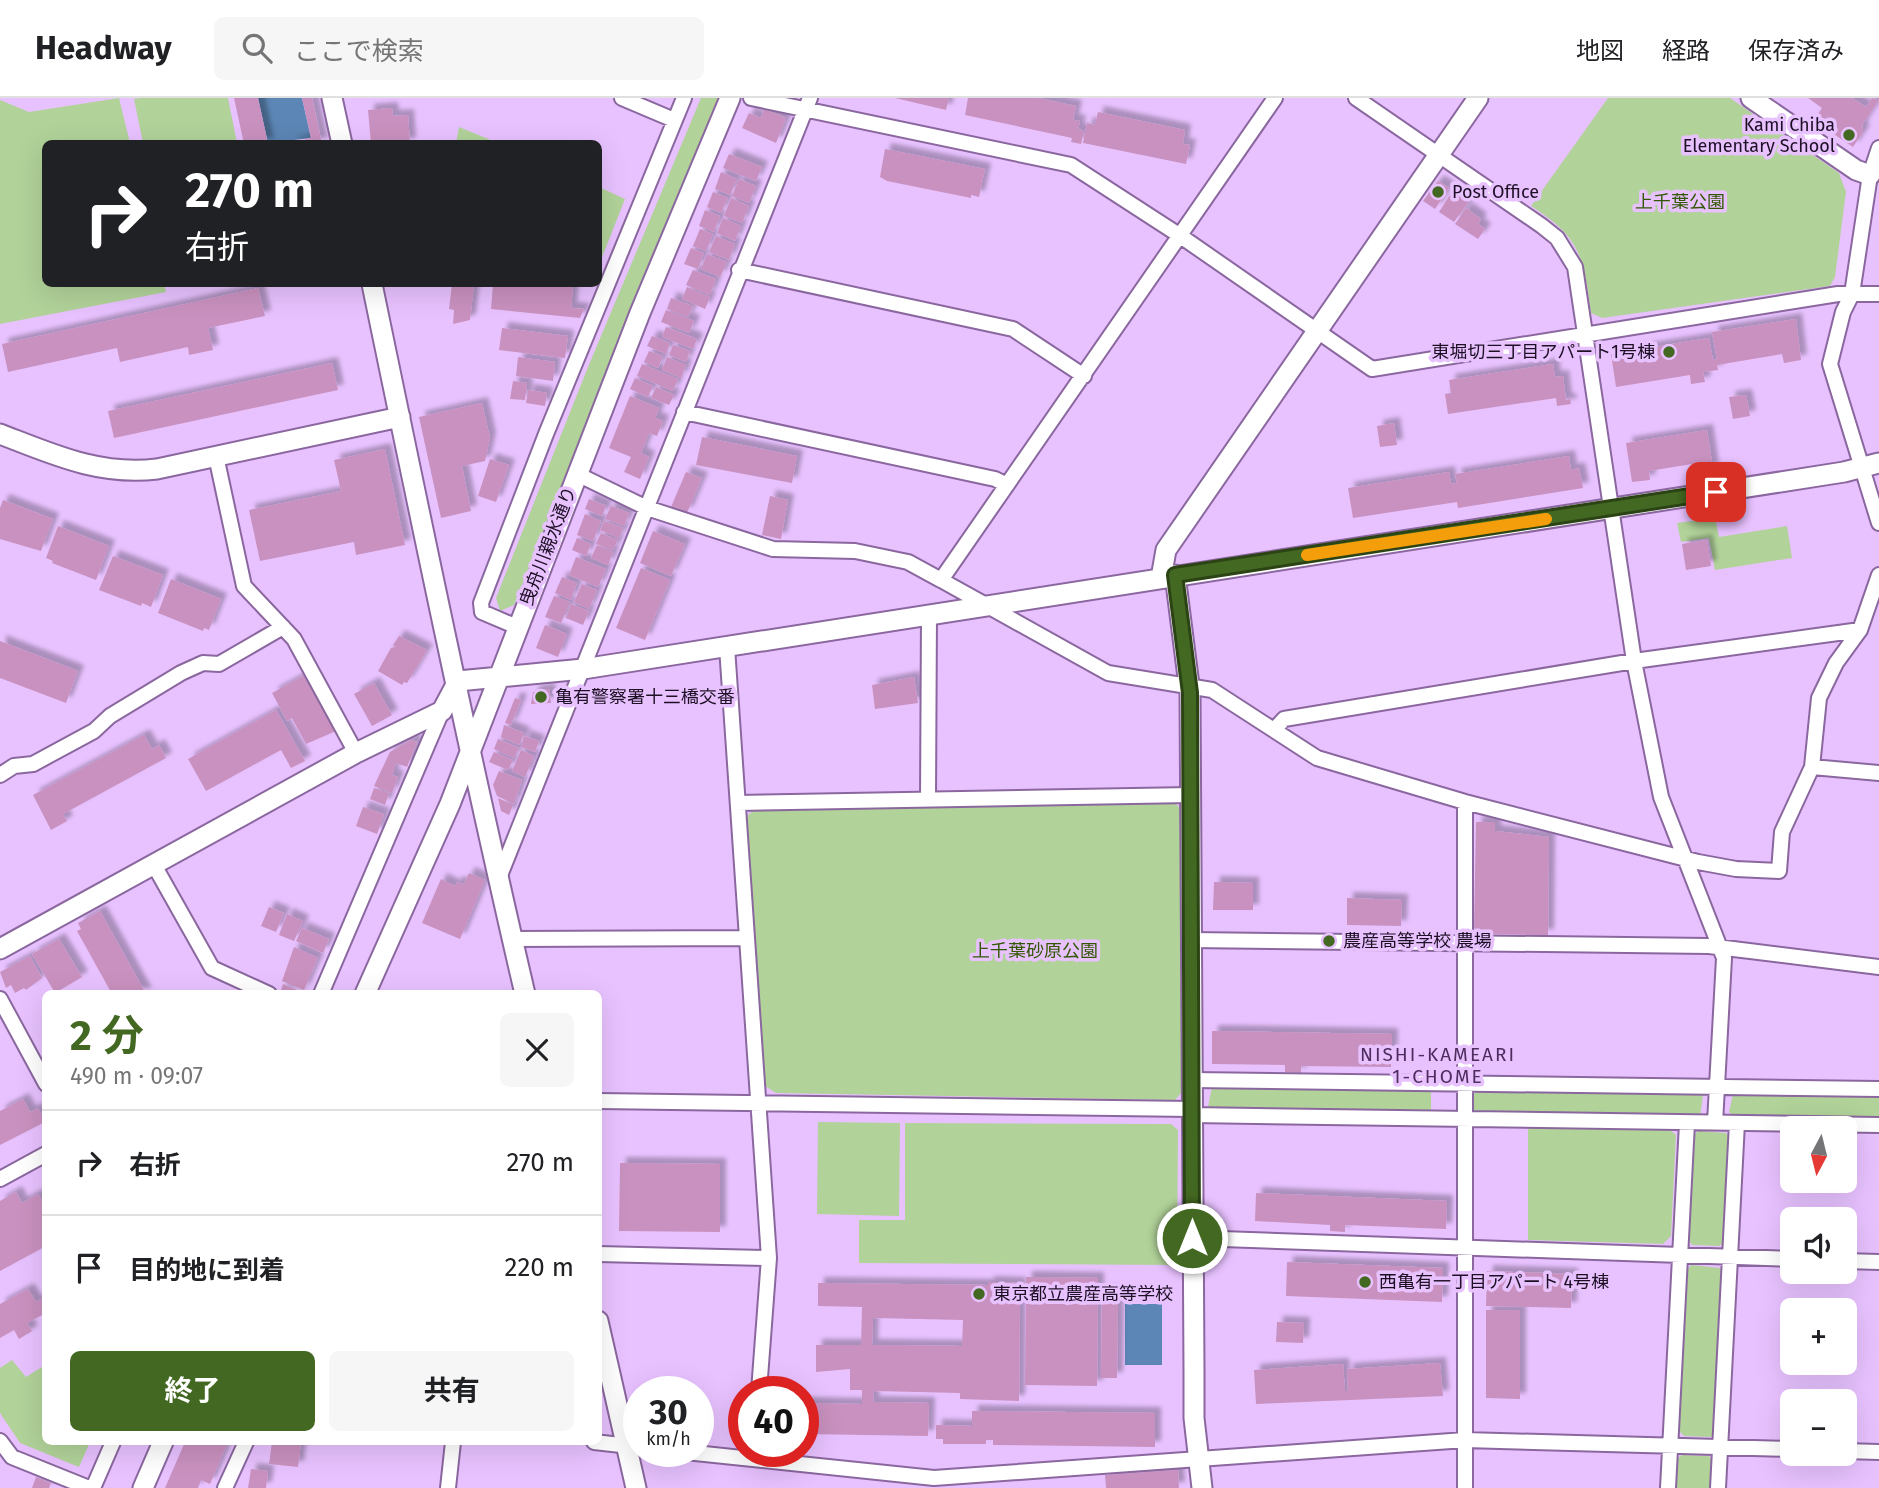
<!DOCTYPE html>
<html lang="ja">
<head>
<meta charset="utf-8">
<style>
	:root { --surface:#fff; --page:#f6f6f6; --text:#202124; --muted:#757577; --line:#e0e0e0; --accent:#436821 }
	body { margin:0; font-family:"Fira Sans","Noto Sans JP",sans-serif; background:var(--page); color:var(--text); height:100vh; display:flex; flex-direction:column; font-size:26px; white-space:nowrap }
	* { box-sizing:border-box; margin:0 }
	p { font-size:23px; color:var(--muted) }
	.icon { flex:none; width:38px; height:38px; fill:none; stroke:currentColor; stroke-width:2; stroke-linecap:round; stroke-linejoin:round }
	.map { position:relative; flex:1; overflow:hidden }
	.panel { position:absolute; left:42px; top:892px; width:560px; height:455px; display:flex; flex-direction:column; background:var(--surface); border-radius:10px; box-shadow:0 7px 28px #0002 }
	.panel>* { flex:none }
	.guide { position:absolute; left:42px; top:42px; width:560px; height:147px; border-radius:10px; box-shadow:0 7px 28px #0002; background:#202124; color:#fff; overflow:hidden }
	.needle { width:46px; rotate:187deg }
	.fabs { position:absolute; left:1780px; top:1018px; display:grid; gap:14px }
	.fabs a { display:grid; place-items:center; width:77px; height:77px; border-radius:10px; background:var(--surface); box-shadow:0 7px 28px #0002; font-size:35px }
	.speed { position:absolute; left:623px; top:1278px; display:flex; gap:14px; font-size:35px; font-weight:700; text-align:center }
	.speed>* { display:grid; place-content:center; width:91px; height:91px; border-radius:50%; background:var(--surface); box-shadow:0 7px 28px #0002; line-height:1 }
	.speed small { font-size:18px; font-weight:400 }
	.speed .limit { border:10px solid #d22; background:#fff; color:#111 }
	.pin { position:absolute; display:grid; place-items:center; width:60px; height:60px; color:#fff; margin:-30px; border-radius:14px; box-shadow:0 4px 10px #0006 }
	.me { position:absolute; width:77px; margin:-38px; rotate:0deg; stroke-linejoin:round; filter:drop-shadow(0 0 5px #0008) }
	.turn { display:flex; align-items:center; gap:24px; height:147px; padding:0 28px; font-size:32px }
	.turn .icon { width:91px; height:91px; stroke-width:2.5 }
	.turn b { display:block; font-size:49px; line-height:60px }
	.round { display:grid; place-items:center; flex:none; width:74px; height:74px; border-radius:10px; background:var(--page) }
	.summary { display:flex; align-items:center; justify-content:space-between; height:119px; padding:0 28px }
	h1 { font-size:42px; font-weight:700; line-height:52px; color:var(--accent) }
	.action { display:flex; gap:14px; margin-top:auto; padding:14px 28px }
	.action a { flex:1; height:80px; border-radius:10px; background:var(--accent); color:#fff; font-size:28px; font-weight:700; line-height:80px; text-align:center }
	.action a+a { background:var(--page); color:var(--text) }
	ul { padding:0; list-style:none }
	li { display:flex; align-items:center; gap:21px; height:105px; padding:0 28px; border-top:2px solid var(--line) }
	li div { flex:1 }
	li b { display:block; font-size:26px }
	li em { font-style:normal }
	header { display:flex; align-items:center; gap:42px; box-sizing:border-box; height:98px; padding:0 35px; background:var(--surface); border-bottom:2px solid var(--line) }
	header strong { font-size:33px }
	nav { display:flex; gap:38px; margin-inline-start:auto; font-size:24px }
	.search { width:490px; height:63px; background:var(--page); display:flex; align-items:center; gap:18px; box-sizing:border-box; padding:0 24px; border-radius:10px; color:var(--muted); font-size:26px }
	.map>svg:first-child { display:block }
</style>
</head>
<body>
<header>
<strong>Headway</strong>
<div class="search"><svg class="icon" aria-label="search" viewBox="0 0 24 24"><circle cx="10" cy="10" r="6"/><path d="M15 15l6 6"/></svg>ここで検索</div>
<nav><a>地図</a><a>経路</a><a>保存済み</a></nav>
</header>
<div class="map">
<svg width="1879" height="1390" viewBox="0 0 1879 1390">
	<defs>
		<filter id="shadow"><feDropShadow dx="6" dy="-6" stdDeviation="2" flood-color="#0004"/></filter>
	</defs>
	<rect width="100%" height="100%" fill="#e8c2ff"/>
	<!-- green -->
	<path fill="#b1d299" d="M119,0L130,45L46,46V186H164L166,194L0,226V2L29,14Z
		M141,0H228L237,45H143L134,1Z
		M701,0H719L514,507L500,513L496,500L588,269Z
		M1608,0H1730L1839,75L1846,94L1835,179L1830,188L1602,220L1591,215C1583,158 1581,140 1531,108Z
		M459,29L498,45H456Z
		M599,89L625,101L599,167Z
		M1715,420L1719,439L1787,428L1792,460L1715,472L1709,440L1681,444L1677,425Z
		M1172,702L1181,711L1182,994L1175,1002L776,995L765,988L747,718L754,712Z
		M1212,989L1431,990V1015L1214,1013L1208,1009Z
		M1479,991L1698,993L1703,997L1700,1019L1480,1017L1474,1013V996Z
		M1733,996L1879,998V1020L1734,1018L1729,1014Z
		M818,1024L900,1025L899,1118L817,1116Z
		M905,1025L1171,1026L1178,1032L1177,1167L859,1165V1122H905Z
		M1528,1030L1669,1031L1676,1037L1671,1138L1663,1146L1528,1142Z
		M1698,1033L1726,1035L1731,1042L1726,1143L1719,1148L1692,1147L1687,1139L1693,1038Z
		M1691,1167L1720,1170L1724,1178L1715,1334L1711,1339L1684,1338L1679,1333L1686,1174Z
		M12,1262L26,1279L45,1267L46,1344H90L79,1369L20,1345L0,1315V1270Z
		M1682,1357L1709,1358L1715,1368L1714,1390H1674L1676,1362Z"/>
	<!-- water -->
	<path fill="#5c86b5" d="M258,0H302L311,40L268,45Z
		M1125,1206H1162V1267H1125Z"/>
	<!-- building -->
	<path fill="#c991bf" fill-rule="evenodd" filter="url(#shadow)" d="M234,0H258L268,46H244Z
		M302,0H312L322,46H288L311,40Z
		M895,0H949L946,12Z
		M968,0H1038L1076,8L1073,22L1080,23L1078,31L1084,33L1081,46L1071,44L1072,40L965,17Z
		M1808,0H1852L1866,9L1872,0L1879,2L1862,27L1863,34L1853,49L1814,23L1822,10Z
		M392,10L393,18L408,17L410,46H371L368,12Z
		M764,11L786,20L776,45L742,30L749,15L761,20Z
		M1098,14L1185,32L1183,46L1190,47L1186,66L1083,45L1087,25L1095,27Z
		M885,51L985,71L979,99L971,97V100L887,83L880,79Z
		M729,56L762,69L756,83L723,70Z
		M721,74L737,81L730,97L715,91Z
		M739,81L756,88L749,105L732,98Z
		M1438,83L1449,90L1435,111L1423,103Z
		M1454,91L1470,102L1454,124L1439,114Z
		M713,94L728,100L721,115L707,109Z
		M731,100L749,108L742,125L724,118Z
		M1466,110L1481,121L1478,126L1485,131L1478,141L1455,126Z
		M705,112L720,118L714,134L699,128Z
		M723,120L741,128L735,143L717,135Z
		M700,131L713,136L706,153L693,148Z
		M716,138L735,146L729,162L709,154Z
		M691,150L704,155L698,171L684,166Z
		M707,156L727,164L720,179L701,171Z
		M693,172L716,181L710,197L686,187Z
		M452,186H474L470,222L453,226L454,212L449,211Z
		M493,186L573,188L571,210L584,211L580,220L491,211Z
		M687,189L710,199L705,211L682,201Z
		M258,190L265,218L208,230L213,252L189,257L188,249L120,264L117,250L8,274L2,246Z
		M671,200L693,208L688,219L667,211Z
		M666,212L694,223L689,235L661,224Z
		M1796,221L1801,262L1784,265L1782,256L1717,267L1718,272L1703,274L1705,284L1691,286L1690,277L1616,289L1611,256L1709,240L1713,262L1717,261L1712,234Z
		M666,229L697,241L693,251L662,239Z
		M502,230L568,238L565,260L499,252Z
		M652,238L670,245L666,256L647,248Z
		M673,247L690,253L686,264L669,257Z
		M649,253L663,258L658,270L644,264Z
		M518,259L555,264L553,283L516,278Z
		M667,259L686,267L681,280L662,272Z
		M332,265L338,292L114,340L108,313Z
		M642,266L678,281L673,293L637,278Z
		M1553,266L1555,279L1563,278L1566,302L1570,301L1571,306L1557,308L1556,300L1448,316L1445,296L1451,295L1449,282Z
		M635,280L653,288L648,299L630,291Z
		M513,283L527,285L525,302L510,301Z
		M656,289L674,297L669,307L651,300Z
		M528,292L547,295L545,308L526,305Z
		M1746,297L1750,318L1733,321L1729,299Z
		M630,298L659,310L655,320L663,323L657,338L649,335L641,355L649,359L640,381L624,374L631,359L609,350Z
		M482,305L490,340L485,363L462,368L471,413L441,420L419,319Z
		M1394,325L1397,347L1380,349L1377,328Z
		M1707,332L1713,371L1694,374L1692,366L1649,373L1650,382L1632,384L1626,345Z
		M702,339L797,358L792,385L696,367Z
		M385,351L405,447L356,457L354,444L260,463L249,412L341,393L334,362Z
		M1569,358L1571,372L1579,370L1583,390L1458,410L1457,404L1353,420L1348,390L1449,374L1451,386L1457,385L1455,376Z
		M490,361L509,367L496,404L478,398Z
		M686,374L702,380L687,415L671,409Z
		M770,398L788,402L781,441L762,437Z
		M589,401L606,408L602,418L585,411Z
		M3,402L53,421L41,453L0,441V410Z
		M611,408L629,415L624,428L605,421Z
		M585,416L601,423L593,443L577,437Z
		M604,423L623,430L619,440L600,432Z
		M58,428L109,448L96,482L52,465L53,463L46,460Z
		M653,433L685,446L671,478L640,465Z
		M601,435L618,442L613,452L596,446Z
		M577,440L591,446L586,458L572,452Z
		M1707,442L1711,468L1686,472L1682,446Z
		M597,447L613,454L608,467L591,460Z
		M113,458L163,477L151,509L142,505L141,508L99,492Z
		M576,459L606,471L598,489L569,477Z
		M641,470L670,482L645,542L616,530Z
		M562,479L577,485L571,502L555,495Z
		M171,481L221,501L209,532L204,530L203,533L158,515Z
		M582,486L597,492L589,511L574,504Z
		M554,498L570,504L561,525L545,519Z
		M571,506L589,513L583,527L566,520Z
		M545,527L567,536L558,559L536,550Z
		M399,538L427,552L407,585L404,584L402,587L378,573L391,550L396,549L393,547Z
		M0,543L78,573L66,605L0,580Z
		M305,577L336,633L306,646L292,620L287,623L272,595Z
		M914,579L918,605L875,611L872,587Z
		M374,585L392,617L372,628L354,596Z
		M549,591L551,605L531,606L533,594Z
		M515,600L521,602L511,627L505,625Z
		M276,612L305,663L291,670L281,652L206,693L188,661Z
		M504,627L524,635L519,647L501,639Z
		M144,637L152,651L159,647L166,660L63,716L67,723L51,732L33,697Z
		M524,638L539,643L535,654L521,649Z
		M498,641L519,650L514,660L494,651Z
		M411,642L417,644L407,669L396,665L392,677L398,679L392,695L374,688L390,654Z
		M521,652L534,658L525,679L512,673Z
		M494,654L513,662L508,672L489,664Z
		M499,673L522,682L514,706L497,698L493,687Z
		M374,690L389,695L385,707L370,701Z
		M498,700L513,707L509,717L501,713Z
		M363,709L384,716L377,736L356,728Z
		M1476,724H1495V733L1549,739L1548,837L1480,836L1474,830Z
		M469,775L485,782L460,841L422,825L441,781L455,788L457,784L464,786Z
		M1214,784L1253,785V812H1213Z
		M1347,800L1402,802L1401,828L1347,827Z
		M269,809L284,815L276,834L261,828Z
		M100,813L146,896H112L77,833L81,831L78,825Z
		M287,816L303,823L294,843L279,837Z
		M302,830L329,841L323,855L296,843Z
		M59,841L82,879L55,895L32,856Z
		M294,849L318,860L304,892L282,883Z
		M30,858L42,880L26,892L24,890L15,895L11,887L6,890L0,874Z
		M283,886L302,894L301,896L280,895Z
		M1212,933L1392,936L1391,969L1301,968V975L1285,974V967L1212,966Z
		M23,1001L30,1014L38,1010L45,1024L0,1047V1013Z
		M620,1065L720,1066V1134L619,1133Z
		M16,1094L22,1105L38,1096L46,1110V1148L0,1173V1103Z
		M1256,1095L1447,1103L1446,1131L1345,1127V1134L1330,1133V1127L1255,1123Z
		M1287,1164L1443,1170L1442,1204L1286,1198Z
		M1487,1173L1572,1176L1571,1210L1486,1208Z
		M1026,1179L1098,1180L1097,1288L1025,1287Z
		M988,1184L1020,1185L1019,1303L960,1301V1295L874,1293L873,1304L929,1305L928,1338L803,1336L804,1305L862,1306V1292H850V1271L816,1274V1247H861L862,1209L818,1208V1185L988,1187ZM873,1220L963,1222L962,1248L872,1247Z
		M28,1191L36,1204L43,1200L46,1215L27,1225L32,1233L19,1241L14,1232L0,1240V1206Z
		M1102,1193H1118L1117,1280H1101Z
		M1486,1212H1520V1301L1486,1300Z
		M1277,1224L1304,1225L1303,1245L1276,1244Z
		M1440,1265L1443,1298L1256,1306L1254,1272L1343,1266L1345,1293H1348L1347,1271Z
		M972,1313L1155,1315V1349L993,1347V1342H986V1346H943V1341H936V1327L972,1328Z
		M185,1344H228L210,1386L201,1382L198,1390H165Z
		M272,1344H301L298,1369L269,1366Z
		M251,1371L268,1373L266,1390H248Z
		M1178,1372L1179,1390H1106L1105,1377Z
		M36,1379L51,1385L49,1390H32Z"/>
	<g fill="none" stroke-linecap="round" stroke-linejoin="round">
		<!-- street casing -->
		<g stroke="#8a679e" stroke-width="18">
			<path id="street" d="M622,0L674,22
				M751,0L1071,67L1179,137L1372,271L1838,196H1879
				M1275,0L941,482L1108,575L1212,592L1317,660L1465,704L1698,764L1736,771L1779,773L1782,734L1812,669L1819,600L1836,565L1860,532
				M1356,0L1542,128L1557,140L1575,169L1634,563L1661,699L1724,860L1715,1025
				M1879,50L1870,77L1852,196L1843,214L1830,266L1879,425
				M739,172L1013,231L1084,278
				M684,314L995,381L1007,387
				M216,358L244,488L294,541L356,655
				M577,376L647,410L773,451L855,453L908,464L941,482
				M517,529L482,514L481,505L546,336L684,0
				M727,549L769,1160L759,1293
				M1274,632L1284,621L1634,563L1860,532L1879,477
				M1812,669L1879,675
				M0,677L14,668L33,666L94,633L110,618L181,575L203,565L219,566L283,529
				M928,702L929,517
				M1465,704V1390
				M738,705L1191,697
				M154,767L212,870L269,896
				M499,780L810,0
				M513,841L746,840
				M1190,842L1709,848L1879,869
				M321,896L442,613
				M0,901L46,986
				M1192,982L1879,991
				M598,1003L1192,1011
				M1192,1017L1879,1027
				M0,1081L46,1056
				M1193,1140L1792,1161
				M598,1156L769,1160
				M1844,1163L1879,1164
				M0,1343L12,1359L89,1390
				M594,1344L639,1349
				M676,1353L934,1380L1465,1342L1792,1351
				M1844,1353L1879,1354
				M93,1390L113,1344
				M225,1390L246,1344
				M448,1390L453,1344
				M1668,1390L1687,1025
				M1718,1390L1737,1025"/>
		</g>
		<!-- secondary casing -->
		<g stroke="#8a679e" stroke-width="23">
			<path id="secondary" d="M332,0L342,46
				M1751,0L1856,72L1870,77
				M372,186C421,423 470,660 525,896
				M0,336C52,356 99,378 157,371L400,319
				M1175,477L1190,595L1194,1271V1320L1202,1390
				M1161,480L1166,452L1478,0
				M0,851L356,655L442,613L458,583L583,571L1844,374L1879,365
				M365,896L450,706L640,215L730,0
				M598,1223L636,1390
				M143,1390L163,1344"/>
		</g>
		<!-- street -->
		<use href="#street" stroke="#fff" stroke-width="14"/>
		<!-- secondary -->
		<use href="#secondary" stroke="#fff" stroke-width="19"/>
	</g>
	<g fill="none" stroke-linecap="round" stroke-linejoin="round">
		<!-- route casing -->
		<g stroke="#2c4415" stroke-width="18">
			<path id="route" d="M1192,1140L1190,595L1175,477L1716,394"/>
		</g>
		<!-- route -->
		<use href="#route" stroke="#436821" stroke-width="12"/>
		<!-- slow -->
		<path stroke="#f59e0b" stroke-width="12" d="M1307,457L1546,421"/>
	</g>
	<!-- markers -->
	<g fill="#436821" stroke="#e8c2ff" stroke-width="2.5">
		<circle cx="1849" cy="37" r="7"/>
		<circle cx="1438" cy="94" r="7"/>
		<circle cx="1669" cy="254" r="7"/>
		<circle cx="541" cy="599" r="7"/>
		<circle cx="1329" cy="843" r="7"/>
		<circle cx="1365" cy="1184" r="7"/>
		<circle cx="979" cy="1196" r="7"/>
	</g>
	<g text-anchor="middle" stroke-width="7" stroke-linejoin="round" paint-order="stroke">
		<!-- poi labels -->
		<g font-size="18" fill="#1d0f24" stroke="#e8c2ff" text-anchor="start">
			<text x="1835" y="33" text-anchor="end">Kami Chiba<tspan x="1835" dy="21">Elementary School</tspan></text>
			<text x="1452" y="100">Post Office</text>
			<text x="1655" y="260" text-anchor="end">東堀切三丁目アパート1号棟</text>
			<text x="555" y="605">亀有警察署十三橋交番</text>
			<text x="1343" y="849">農産高等学校 農場</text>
			<text x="1379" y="1190">西亀有一丁目アパート 4号棟</text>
			<text x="993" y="1202">東京都立農産高等学校</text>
		</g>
		<!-- park labels -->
		<g font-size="18" fill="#325902" stroke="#e8c2ff">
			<text x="1680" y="110">上千葉公園</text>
			<text x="1035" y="859">上千葉砂原公園</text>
		</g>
		<!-- street labels -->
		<g font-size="18" fill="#1d0f24" stroke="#e8c2ff">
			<text transform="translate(548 448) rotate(-69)" y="6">曳舟川親水通り</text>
		</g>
		<!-- neighbourhood labels -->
		<g font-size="19" letter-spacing="2" fill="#4d2c5e" stroke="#e8c2ff">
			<text x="1438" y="963">NISHI-KAMEARI<tspan x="1438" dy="22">1-CHOME</tspan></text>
		</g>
	</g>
</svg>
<div class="fabs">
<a><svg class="needle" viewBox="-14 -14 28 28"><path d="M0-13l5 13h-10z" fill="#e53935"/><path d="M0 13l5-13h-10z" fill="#757577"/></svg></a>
<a><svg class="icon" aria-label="sound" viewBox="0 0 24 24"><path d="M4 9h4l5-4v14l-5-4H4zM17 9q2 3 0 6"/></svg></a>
<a>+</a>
<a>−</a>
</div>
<div class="speed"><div>30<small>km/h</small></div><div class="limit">40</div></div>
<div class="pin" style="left:1716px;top:394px;background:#d93025"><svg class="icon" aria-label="arrive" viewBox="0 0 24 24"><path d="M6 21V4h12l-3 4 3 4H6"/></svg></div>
<svg class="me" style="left:1192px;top:1140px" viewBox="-20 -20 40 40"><circle r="17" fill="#436821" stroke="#fff" stroke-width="3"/><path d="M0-11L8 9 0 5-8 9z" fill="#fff"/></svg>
<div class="guide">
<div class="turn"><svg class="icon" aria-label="right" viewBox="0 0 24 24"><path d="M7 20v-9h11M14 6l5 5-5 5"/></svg><div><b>270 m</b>右折</div></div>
</div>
<section class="panel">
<div class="summary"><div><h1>2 分</h1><p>490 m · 09:07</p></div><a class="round"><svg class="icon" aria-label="close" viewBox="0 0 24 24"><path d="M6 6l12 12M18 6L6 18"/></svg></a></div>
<ul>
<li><svg class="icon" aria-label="right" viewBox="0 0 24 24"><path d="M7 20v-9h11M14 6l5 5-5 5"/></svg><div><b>右折</b></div><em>270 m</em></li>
<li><svg class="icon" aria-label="arrive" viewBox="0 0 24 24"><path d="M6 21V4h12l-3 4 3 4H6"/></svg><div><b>目的地に到着</b></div><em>220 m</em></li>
</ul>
<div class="action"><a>終了</a><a>共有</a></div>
</section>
</div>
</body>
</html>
